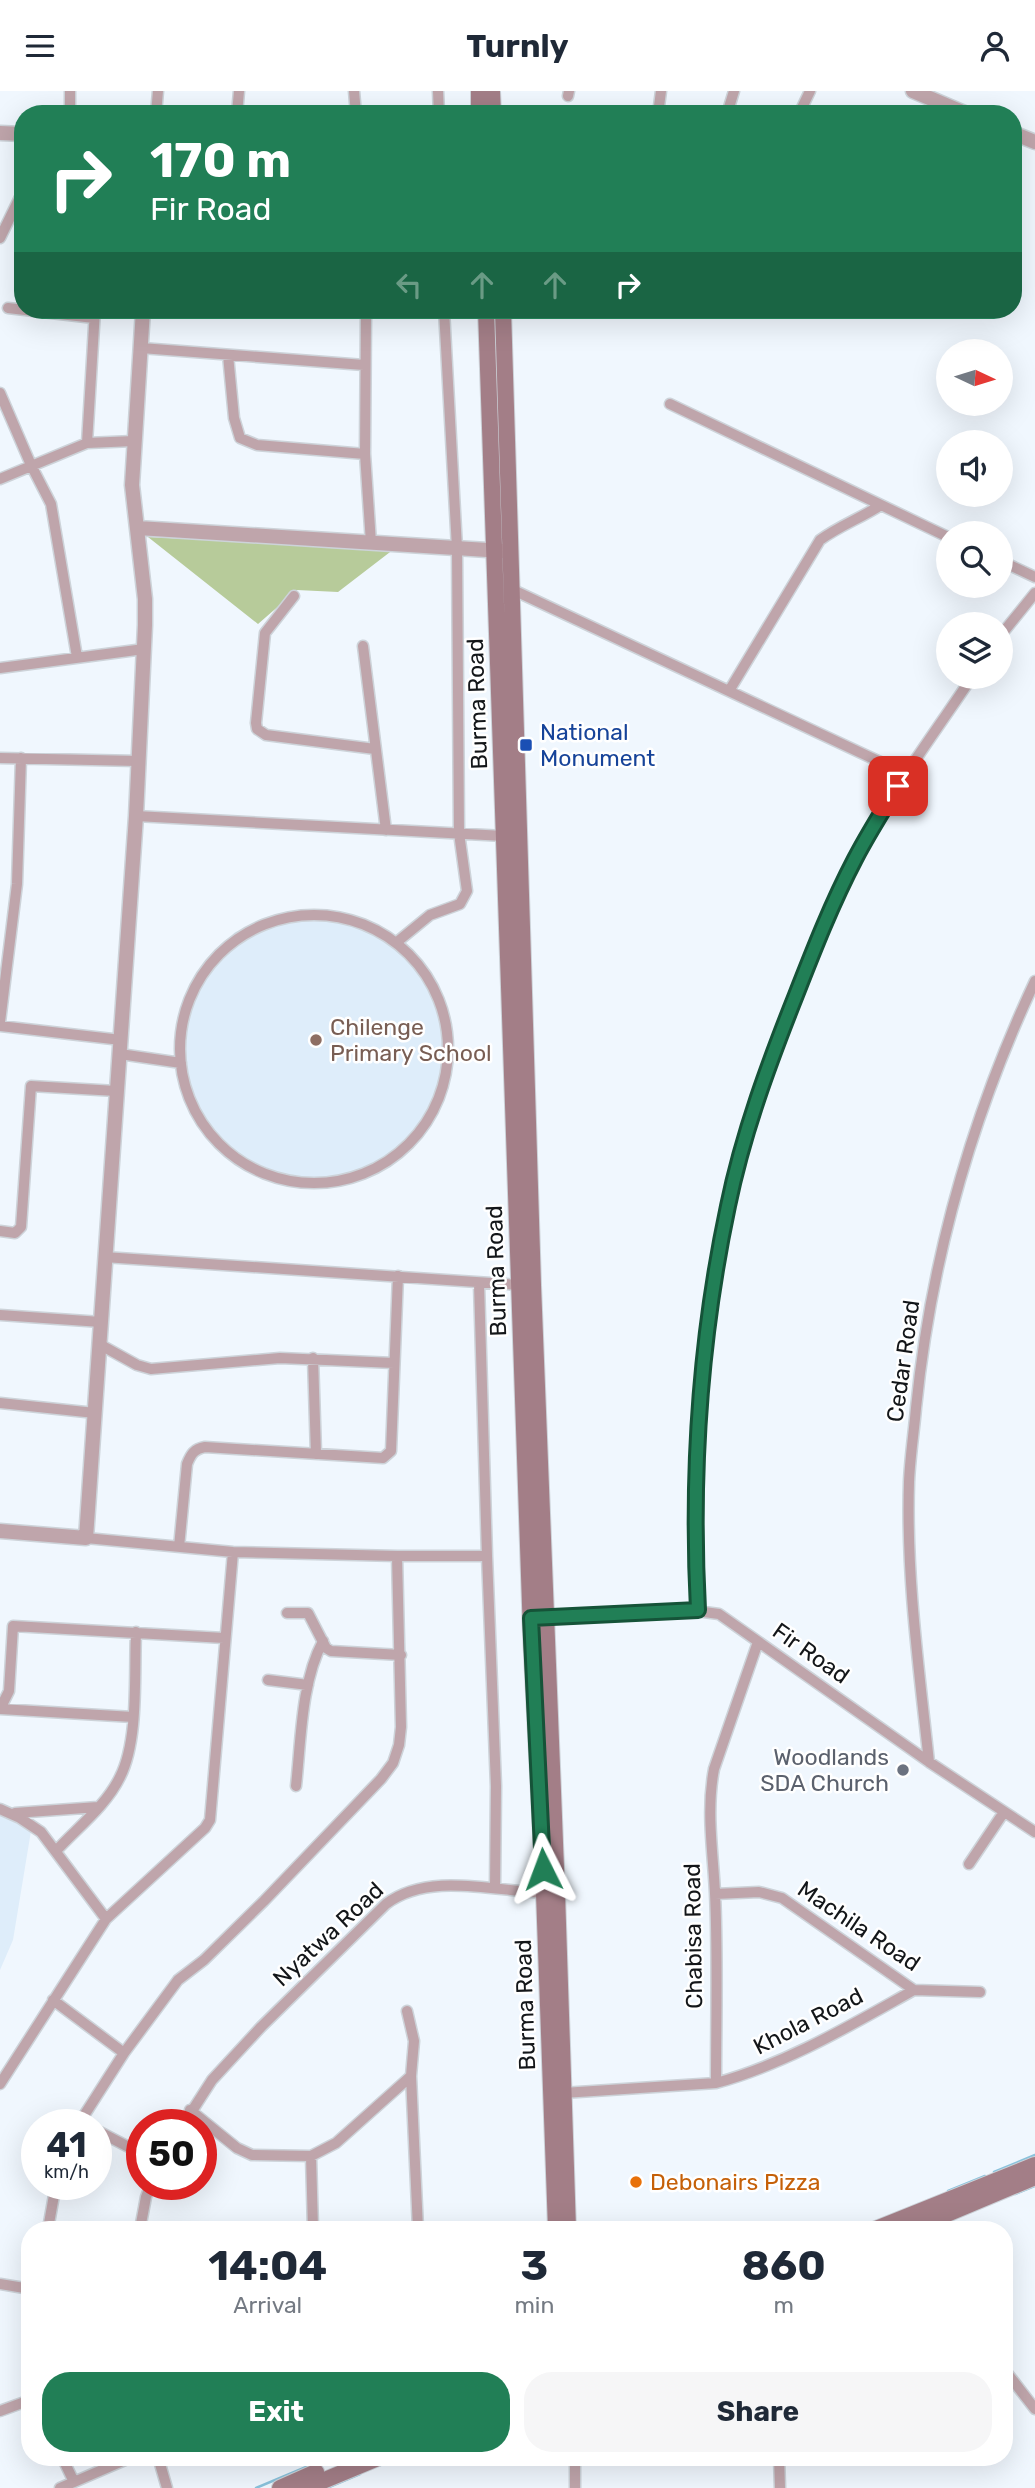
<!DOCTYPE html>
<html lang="en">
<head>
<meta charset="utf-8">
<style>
	:root { --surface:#fff; --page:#f6f6f7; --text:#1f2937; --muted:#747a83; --accent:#217f56 }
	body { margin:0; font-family:Rubik,sans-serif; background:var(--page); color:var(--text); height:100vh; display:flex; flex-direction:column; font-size:26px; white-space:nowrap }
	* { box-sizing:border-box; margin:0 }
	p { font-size:23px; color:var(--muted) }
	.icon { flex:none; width:38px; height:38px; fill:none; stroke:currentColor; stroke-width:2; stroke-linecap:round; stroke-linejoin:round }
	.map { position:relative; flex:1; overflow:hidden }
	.drawer { position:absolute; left:21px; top:2130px; width:992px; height:245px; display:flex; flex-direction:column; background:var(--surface); border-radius:28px; box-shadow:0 7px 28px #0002 }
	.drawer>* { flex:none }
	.banner { position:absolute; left:14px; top:14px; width:1008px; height:214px; border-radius:28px; box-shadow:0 7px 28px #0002; background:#217f56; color:#fff; overflow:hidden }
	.needle { width:46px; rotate:94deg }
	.fabs { position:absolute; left:936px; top:248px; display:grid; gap:14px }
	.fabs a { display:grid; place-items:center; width:77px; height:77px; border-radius:50%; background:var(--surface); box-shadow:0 7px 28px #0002; font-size:35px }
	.speed { position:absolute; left:21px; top:2018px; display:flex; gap:14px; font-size:35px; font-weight:700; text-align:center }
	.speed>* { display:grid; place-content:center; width:91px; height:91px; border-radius:50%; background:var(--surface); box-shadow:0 7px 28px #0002; line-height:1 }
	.speed small { font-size:18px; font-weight:400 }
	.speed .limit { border:10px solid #d22; background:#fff; color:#111 }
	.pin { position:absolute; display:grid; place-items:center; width:60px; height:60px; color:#fff; margin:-30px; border-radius:14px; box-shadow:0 4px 10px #0006 }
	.me { position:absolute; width:77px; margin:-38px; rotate:357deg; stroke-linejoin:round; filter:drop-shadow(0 0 5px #0008) }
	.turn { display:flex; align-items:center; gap:24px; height:147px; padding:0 21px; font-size:32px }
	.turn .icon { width:91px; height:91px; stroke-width:2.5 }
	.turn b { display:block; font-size:49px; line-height:60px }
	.lanes { display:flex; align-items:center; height:66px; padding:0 21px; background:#0003; justify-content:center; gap:35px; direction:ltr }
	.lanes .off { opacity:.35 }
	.eta { display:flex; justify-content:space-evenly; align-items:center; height:119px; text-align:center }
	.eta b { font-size:42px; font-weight:700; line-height:49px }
	.cta { display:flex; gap:14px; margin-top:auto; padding:14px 21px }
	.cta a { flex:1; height:80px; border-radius:28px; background:var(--accent); color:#fff; font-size:28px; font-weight:700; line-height:80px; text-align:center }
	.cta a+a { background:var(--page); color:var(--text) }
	header { display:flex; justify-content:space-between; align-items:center; height:91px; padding:0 21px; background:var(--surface); font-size:32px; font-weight:700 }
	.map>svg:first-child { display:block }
</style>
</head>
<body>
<header><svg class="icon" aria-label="menu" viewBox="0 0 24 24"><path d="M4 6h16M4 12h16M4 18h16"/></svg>Turnly<svg class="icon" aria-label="person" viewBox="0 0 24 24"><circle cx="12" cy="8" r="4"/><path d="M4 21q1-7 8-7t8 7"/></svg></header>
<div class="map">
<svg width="1035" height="2397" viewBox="0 0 1035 2397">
	<rect width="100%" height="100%" fill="#f0f7fe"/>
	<!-- built -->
	<path fill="#deedfa" d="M327,822L366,829L399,847L424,875L438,901L451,940L446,986L430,1027L412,1057L371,1081L319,1088L279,1082L235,1063L196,1025L187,1003L181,959L184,920L202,876L235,841L288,825Z
		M0,1723L31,1740L13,1849L0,1879Z"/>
	<!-- green -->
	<path fill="#b7cb9a" d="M148,446L394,458L338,501L297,499L258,533Z"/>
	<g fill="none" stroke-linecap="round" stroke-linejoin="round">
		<!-- stream -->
		<path stroke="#89c2dc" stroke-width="2.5" d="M994,2081L1035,2064
			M948,2100L985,2085
			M1015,2103L1035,2095
			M860,2138L873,2133
			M380,2374L400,2367
			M256,2397L330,2366
			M327,2397L360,2383"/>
		<!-- minor casing -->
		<g stroke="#cdd3d9" stroke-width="13">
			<path id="minor" d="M354,0L356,23
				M438,0L439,23
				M568,5L569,0
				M70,23V0
				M156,23L158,0
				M237,23L239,0
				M658,23L661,0
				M727,23L734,0
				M799,23L810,0
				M0,147L23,100
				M8,217L94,227
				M366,219L365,363L371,452
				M141,257L364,274
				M228,264L234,327L240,347L257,354L365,363
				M0,302L31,374L51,413L77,566
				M670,313L948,446
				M87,352L95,219
				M0,388L87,352L134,350
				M1001,470L1035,486
				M511,498L906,683
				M294,505L265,542L256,632L257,638L266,644L375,658
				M1001,544L1035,502
				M363,555L386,739
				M0,577L144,558
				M729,600L820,449C839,435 861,427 881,414
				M0,667L138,670
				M136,725L504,745
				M180 958a134 134 0 1 1 268 0a134 134 0 1 1-268 0Z
				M397,851L430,824L460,813L467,800L459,742L457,457L444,219
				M0,931L17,793L21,667
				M0,935L121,949
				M120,963L181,972
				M0,1140L15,1142L21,1136L31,995L116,1000
				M104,1166L520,1194
				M479,1193L487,1465L496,1695L495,1797
				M0,1224L101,1231
				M99,1253L137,1274L151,1278L280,1267L394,1272
				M313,1267L316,1363
				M0,1312L95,1322
				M86,1447L233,1461L397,1465H487
				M179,1456L187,1373C191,1363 194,1358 205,1356L383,1367L391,1360L398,1185
				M698,1519C690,1366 701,1207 742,1058C757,1002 779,948 800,894C817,852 834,809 855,768C888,704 932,646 972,586
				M287,1522H308L326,1557L331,1560L401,1564
				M541,1527L689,1519L719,1523L929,1671L1035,1741
				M268,1589L308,1594
				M0,1618L9,1600L13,1535L224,1547
				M0,1618L133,1626
				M929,1671C919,1578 906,1485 909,1391C910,1366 914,1341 916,1317C931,1168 972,1025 1035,890
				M296,1695C301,1650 301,1591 323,1550
				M0,1718L20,1727L41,1741L106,1828L0,1993
				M15,1722L98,1716
				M56,1760C77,1737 106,1715 120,1686C139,1649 134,1583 136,1541
				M969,1773L1004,1721
				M715,1803L759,1801L782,1807L914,1899L980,1901
				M106,1828L205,1737L210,1729L233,1461
				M53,1909L124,1962
				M411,1985L418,2138
				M716,1992C716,1929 718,1866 715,1802C713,1761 706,1720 714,1678L758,1551
				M563,2002L716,1992C786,1973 851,1934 914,1899
				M190,2019L237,2057L252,2064L311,2065L336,2052L411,1985L414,1950L407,1920
				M78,2034L124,1962L178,1889L204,1869L264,1810L381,1688L393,1672L399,1654L401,1636L397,1465
				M183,2034L212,1989L261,1936L386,1813C430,1780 496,1801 548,1802
				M96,2039L142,2063
				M311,2065L313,2138
				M48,2138L56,2093
				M140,2138L146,2106L151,2093
				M0,2193L30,2198
				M30,2263L28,2278L30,2291
				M1004,2278L1035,2318
				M0,2320L30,2309
				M62,2366L74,2391
				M158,2366L167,2397
				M575,2366V2397
				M779,2366L780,2397
				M60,2397L132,2366"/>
		</g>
		<!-- tertiary casing -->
		<g stroke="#cdd3d9" stroke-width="17">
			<path id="tertiary" d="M913,0L967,23
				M0,42L23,43
				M1013,42L1035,51
				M138,437L503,460
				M0,1440L86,1447L136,725L145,534V508L132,394L143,219"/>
		</g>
		<!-- secondary casing -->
		<g stroke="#cdd3d9" stroke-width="18">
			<path id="secondary" d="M479,0V23
				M492,0L493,23
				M486,219L531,1543L544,1802L556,2138
				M503,219L533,1194L557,1802L568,2138
				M876,2138L1035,2074
				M911,2138L1035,2086
				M280,2397L316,2381
				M306,2397L380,2366"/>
		</g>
		<!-- minor -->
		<use href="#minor" stroke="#bfa5ab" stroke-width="10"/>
		<!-- tertiary -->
		<use href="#tertiary" stroke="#bfa5ab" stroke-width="14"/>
		<!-- secondary -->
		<use href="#secondary" stroke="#a37e87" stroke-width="16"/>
	</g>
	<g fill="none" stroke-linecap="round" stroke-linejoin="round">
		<!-- route casing -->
		<g stroke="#155338" stroke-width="18">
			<path id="route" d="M543,1778L531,1527L698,1519C691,1385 700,1247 728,1115C743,1042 769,972 796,904C814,858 832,812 855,768C868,743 883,719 898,695"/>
		</g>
		<!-- route -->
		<use href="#route" stroke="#217f56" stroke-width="12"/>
	</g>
	<!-- markers -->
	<rect fill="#1a4fb4" stroke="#fff" stroke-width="2.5" x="519" y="647" width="14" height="14" rx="3.5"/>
	<circle fill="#8d6e63" stroke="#fff" stroke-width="2.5" cx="316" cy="949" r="7"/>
	<circle fill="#6b7280" stroke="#fff" stroke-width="2.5" cx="903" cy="1679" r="7"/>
	<circle fill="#e8710a" stroke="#fff" stroke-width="2.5" cx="636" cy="2091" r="7"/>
	<g text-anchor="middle" stroke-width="5" stroke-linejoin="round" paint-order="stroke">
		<!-- street labels -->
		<g font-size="23" fill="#131619" stroke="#fff">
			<text transform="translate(477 613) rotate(-92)" y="8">Burma Road</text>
			<text transform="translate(496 1180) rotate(-92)" y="8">Burma Road</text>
			<text transform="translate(903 1270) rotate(-82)" y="8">Cedar Road</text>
			<text transform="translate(811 1562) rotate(35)" y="8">Fir Road</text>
			<text transform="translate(859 1835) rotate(34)" y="8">Machila Road</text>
			<text transform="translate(328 1843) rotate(-43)" y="8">Nyatwa Road</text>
			<text transform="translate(693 1845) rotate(-91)" y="8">Chabisa Road</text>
			<text transform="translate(525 1914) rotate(-92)" y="8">Burma Road</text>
			<text transform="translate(808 1930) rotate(-27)" y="8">Khola Road</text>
		</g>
		<!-- transit labels -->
		<g font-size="23" fill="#164399" stroke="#fff" text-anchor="start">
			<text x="540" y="649">National<tspan x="540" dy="26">Monument</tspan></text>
		</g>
		<!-- education labels -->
		<g font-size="23" fill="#785e54" stroke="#fff" text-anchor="start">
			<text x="330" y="944">Chilenge<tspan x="330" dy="26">Primary School</tspan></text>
		</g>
		<!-- worship labels -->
		<g font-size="23" fill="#5b616d" stroke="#fff" text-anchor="end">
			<text x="889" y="1674">Woodlands<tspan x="889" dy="26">SDA Church</tspan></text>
		</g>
		<!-- food labels -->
		<g font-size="23" fill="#c56008" stroke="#fff" text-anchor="start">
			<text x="650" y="2099">Debonairs Pizza</text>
		</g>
	</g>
</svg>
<div class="fabs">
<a><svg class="needle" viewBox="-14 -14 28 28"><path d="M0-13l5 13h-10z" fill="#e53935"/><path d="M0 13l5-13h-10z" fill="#747a83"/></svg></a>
<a><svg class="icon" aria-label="sound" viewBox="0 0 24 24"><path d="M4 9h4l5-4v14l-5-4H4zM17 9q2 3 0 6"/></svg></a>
<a><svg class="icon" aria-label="search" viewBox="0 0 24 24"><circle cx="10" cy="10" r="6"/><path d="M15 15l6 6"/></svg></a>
<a><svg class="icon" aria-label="layers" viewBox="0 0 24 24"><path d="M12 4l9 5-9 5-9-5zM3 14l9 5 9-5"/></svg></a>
</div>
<div class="speed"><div>41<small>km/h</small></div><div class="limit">50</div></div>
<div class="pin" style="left:898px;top:695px;background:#d93025"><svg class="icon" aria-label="arrive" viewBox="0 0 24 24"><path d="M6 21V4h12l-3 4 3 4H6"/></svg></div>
<svg class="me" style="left:543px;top:1778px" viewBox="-20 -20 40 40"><path d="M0-17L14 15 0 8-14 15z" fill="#217f56" stroke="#fff" stroke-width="4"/></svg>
<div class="banner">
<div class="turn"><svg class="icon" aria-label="right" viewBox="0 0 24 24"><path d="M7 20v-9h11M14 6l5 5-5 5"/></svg><div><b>170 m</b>Fir Road</div></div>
<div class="lanes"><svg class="icon off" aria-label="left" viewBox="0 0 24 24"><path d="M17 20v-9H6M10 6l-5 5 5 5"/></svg><svg class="icon off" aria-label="ahead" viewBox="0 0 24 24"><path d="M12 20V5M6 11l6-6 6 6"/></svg><svg class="icon off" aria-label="ahead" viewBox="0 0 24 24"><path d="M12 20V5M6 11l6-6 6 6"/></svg><svg class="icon" aria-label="right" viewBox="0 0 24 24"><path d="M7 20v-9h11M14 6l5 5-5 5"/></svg></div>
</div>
<section class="drawer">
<div class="eta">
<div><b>14:04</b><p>Arrival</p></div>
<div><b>3</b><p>min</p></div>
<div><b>860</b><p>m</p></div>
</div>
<div class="cta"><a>Exit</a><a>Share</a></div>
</section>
</div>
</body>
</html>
